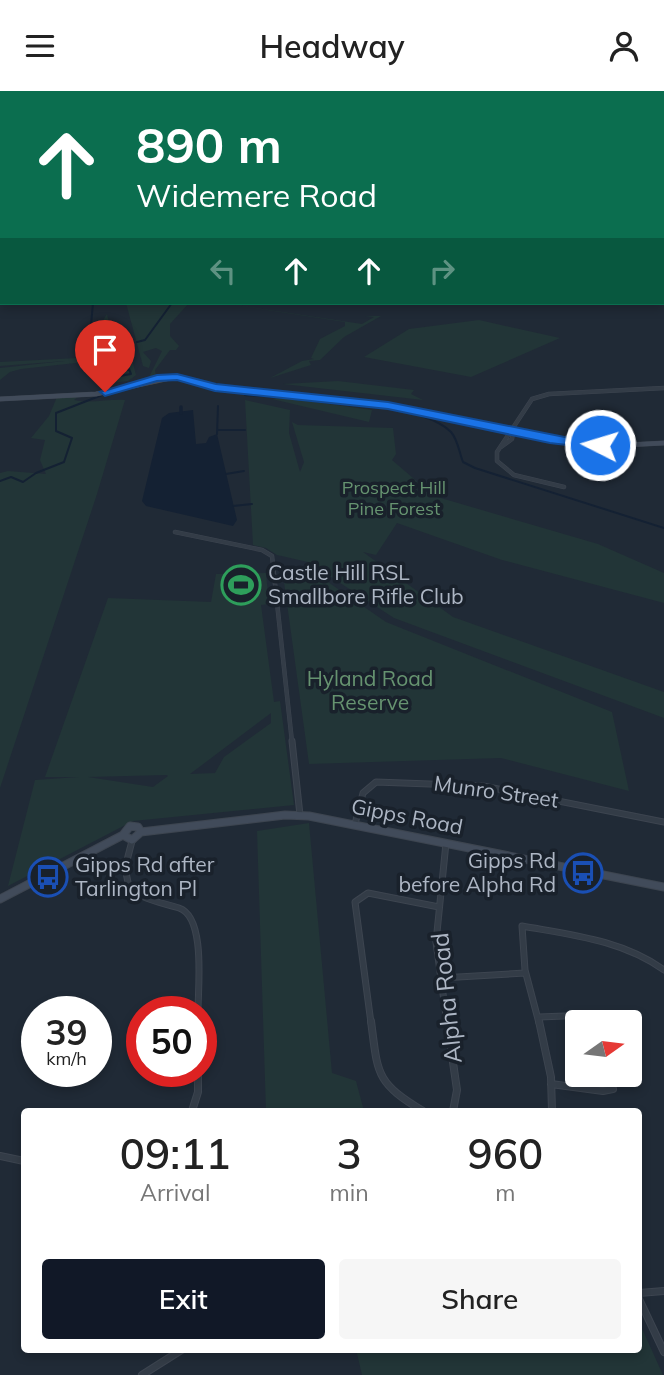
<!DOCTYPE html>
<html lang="en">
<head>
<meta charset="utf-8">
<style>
	:root { --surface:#fff; --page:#f6f6f6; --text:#222; --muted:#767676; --accent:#111827 }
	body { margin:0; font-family:Mulish,sans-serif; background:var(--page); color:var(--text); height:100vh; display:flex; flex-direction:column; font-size:26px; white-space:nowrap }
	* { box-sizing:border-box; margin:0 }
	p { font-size:23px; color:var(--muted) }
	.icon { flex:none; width:38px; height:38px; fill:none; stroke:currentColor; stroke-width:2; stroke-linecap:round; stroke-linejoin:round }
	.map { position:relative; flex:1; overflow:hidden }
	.panel { position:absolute; left:21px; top:1017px; width:621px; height:245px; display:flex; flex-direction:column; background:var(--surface); border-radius:7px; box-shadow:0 4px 10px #0003 }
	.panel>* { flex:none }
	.guide { position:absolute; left:0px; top:0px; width:665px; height:214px; box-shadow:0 4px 10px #0003; background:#0b6e4f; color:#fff; overflow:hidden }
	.needle { width:46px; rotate:76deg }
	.controls { position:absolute; left:565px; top:919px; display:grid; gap:14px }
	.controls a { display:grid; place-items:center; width:77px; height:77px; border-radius:7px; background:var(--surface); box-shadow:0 4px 10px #0003; font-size:35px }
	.speed { position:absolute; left:21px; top:905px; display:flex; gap:14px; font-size:35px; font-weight:700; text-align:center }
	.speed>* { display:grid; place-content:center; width:91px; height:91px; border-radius:50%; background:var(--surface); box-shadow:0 4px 10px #0003; line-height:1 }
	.speed small { font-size:18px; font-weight:400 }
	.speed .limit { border:10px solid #d22; background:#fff; color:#111 }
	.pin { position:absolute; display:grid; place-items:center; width:60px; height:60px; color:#fff; margin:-72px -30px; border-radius:50% 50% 50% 0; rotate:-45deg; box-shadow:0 0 7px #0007 }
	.pin .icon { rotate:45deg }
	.me { position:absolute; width:77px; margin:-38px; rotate:275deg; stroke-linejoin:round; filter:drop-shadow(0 0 5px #0008) }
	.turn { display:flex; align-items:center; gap:24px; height:147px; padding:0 21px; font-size:32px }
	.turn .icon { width:91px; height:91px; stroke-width:2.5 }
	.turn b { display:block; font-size:49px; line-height:60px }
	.lanes { display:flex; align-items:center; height:66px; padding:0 21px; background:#0003; justify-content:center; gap:35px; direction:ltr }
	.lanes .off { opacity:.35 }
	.eta { display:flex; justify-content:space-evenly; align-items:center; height:119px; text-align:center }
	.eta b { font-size:42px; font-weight:600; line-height:49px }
	.action { display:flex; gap:14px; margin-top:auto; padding:14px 21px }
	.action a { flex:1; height:80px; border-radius:7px; background:var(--accent); color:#fff; font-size:28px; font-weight:600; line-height:80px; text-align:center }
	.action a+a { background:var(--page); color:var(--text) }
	header { display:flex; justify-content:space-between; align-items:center; height:91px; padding:0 21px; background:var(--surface); font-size:32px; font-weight:600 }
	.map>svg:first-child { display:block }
</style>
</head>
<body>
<header><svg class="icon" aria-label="menu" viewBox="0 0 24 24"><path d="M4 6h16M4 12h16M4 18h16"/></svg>Headway<svg class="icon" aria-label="person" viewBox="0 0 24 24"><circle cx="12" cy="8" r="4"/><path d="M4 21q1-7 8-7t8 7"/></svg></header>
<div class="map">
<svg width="664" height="1284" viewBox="0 0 664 1284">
	<rect width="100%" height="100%" fill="#202a36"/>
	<!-- green -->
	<path fill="#223537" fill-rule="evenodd" d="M126,212H189L170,233V245L179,255L176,259H170L155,279L156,285L149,286L162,260L156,257L143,261L151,270L149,277L143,275Z
		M222,212L362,233L374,226L365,225H381L344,246L320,269L309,270L311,274L270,287L302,270L314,268L311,267L320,248L345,235V231Z
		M107,223L111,241L119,242L116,245L125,241L136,284L128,290L111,292L108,297L110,287L107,284L116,279L107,276L113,271L112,268L21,278L10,281L0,289V277L65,270L0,275V271L77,267L80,258L79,245L86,244L85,256L90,260C104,247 97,236 107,223Z
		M479,229L560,247L471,286L364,266L409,238Z
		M338,290L414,299L411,303L423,309L283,293Z
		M57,306H78L74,309C91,313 107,308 125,309L97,403L0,697V382L8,380L46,383L40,369L45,349L31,347L49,325Z
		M285,307L372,319L369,331L272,308Z
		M245,309L290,319L289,342L300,381L304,371L292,331L298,334L393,337L396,363L392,369L434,405L598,453L664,482V512L502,469L397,432L376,464L363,461L453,526L664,601V627L394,527L308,471L277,464L266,457L253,454Z
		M282,476L309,478L386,531L612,621L629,700L501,667L309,673Z
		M266,482L269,513L261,514L274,611L280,610L294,714L133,730L8,795L35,689L79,686H45L108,507L211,511L216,483ZM271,622V632L224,666L215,682L190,683ZM168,685L153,696L88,686L167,684Z
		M309,732L332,982L356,990L364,1020H266L257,740Z
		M639,1231L663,1284H362L356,1258H639Z"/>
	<!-- water -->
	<path fill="#142133" d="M205,0H664V175L663,2Z
		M193,319L196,353L206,352L209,346L217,343L237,429L233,435L146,415L142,410L162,327L169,322Z"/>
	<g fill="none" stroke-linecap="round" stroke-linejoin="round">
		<!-- stream -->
		<path stroke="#142133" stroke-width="2" d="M93,212L89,256L128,279
			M137,251L145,249L172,212
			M106,296L114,286L131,283L120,257L132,253
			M245,304C290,307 420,309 451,341C458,349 459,361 463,371L475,377L664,437
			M218,339H245
			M217,343L218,315
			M226,383L244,380
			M0,390L11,386L23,391L36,382L64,371L72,347L56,340V322L102,304
			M233,415L252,413"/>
		<!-- canal -->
		<path stroke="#142133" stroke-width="3.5" d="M181,316V322"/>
		<!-- street-far2 casing -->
		<g stroke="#3d4550" stroke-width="4.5">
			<path id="street-far2" d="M501,356L512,348L513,340
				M564,396L514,384L497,370V361L532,308L549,303L664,297
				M175,441L262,459L272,465L292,651"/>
		</g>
		<!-- street-far1 casing -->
		<g stroke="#3d4550" stroke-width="7">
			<path id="street-far1" d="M292,650L300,724
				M355,733L363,702L376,691L483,695L664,731
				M132,750L125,777L129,796C144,810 161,811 179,817C206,826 198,896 198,920
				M446,752L436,851L447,932
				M441,887L525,882
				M539,926L590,924L615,931
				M371,932L355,811L368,802L439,816
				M539,932L525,879L522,835C572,844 622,849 664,879"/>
		</g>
		<!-- street casing -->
		<g stroke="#3d4550" stroke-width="8">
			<path id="street" d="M371,930C378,983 375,991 423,1020
				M447,930L457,999L453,1020
				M539,930L551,986L552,1020
				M611,930L615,931
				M551,993L603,1000L613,998
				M192,1020L198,1001V980
				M0,1065L24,1070
				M639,1202L664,1200
				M639,1208L664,1261
				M142,1284L183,1258"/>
		</g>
		<!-- secondary-far1 casing -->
		<g stroke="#3d4550" stroke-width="5">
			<path id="secondary-far1" d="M0,308L96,303L175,286L215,296L410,318L568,352L607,355L664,352"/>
		</g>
		<!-- secondary casing -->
		<g stroke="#3d4550" stroke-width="9">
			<path id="secondary" d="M141,741L285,724L309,725L664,796
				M123,744L130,735L138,736L141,741
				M123,744L132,749L141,741
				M0,808L123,744"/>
		</g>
		<!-- street-far2 -->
		<use href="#street-far2" stroke="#333c47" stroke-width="3.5"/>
		<!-- street-far1 -->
		<use href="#street-far1" stroke="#333c47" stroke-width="5"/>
		<!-- street -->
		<use href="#street" stroke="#333c47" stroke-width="6"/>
		<!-- secondary-far1 -->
		<use href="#secondary-far1" stroke="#414b5a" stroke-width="4.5"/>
		<!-- secondary -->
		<use href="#secondary" stroke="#414b5a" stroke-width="7"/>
	</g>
	<!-- route -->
	<path fill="#1a73e8" stroke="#114b97" stroke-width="2" d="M177,283L216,293L388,311L605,354L600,358L550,352L388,318L215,300L177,289L157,290L105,305L100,301L157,284Z"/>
	<!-- icons -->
	<defs>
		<g id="stadium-ring" transform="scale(2.0125)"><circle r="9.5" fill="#19212b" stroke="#2e9e5b" stroke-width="1.5"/><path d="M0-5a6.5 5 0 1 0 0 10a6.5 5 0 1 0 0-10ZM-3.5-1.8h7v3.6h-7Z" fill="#2e9e5b"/></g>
		<g id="bus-ring" transform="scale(2.0125)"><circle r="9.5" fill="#19212b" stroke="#1a4fb4" stroke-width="1.5"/><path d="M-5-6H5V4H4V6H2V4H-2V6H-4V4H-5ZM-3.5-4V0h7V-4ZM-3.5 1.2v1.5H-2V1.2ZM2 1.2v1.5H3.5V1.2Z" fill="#1a4fb4"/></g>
	</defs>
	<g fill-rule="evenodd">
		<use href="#stadium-ring" x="241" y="494"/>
		<use href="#bus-ring" x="583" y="782"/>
		<use href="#bus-ring" x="48" y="786"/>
	</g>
	<g text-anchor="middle" stroke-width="7" stroke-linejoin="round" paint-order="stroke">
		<!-- far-park labels -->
		<g font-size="18" fill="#669370" stroke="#19212b">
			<text x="394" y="403">Prospect Hill<tspan x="394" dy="21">Pine Forest</tspan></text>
		</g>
		<!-- poi labels -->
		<g font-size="21" fill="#adb6c4" stroke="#19212b" text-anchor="start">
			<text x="268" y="489">Castle Hill RSL<tspan x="268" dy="24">Smallbore Rifle Club</tspan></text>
			<text x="556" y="777" text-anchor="end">Gipps Rd<tspan x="556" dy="24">before Alpha Rd</tspan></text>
			<text x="75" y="781">Gipps Rd after<tspan x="75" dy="24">Tarlington Pl</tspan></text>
		</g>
		<!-- park labels -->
		<g font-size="21" fill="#669370" stroke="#19212b">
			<text x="370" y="595">Hyland Road<tspan x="370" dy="24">Reserve</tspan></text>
		</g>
		<!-- street labels -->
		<g font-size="21" fill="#adb6c4" stroke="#19212b">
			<text transform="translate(496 701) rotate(8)" y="7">Munro Street</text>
			<text transform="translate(407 726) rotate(11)" y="7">Gipps Road</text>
		</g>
		<!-- near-street labels -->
		<g font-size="24" fill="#adb6c4" stroke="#19212b">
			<text transform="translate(447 907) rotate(-96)" y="8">Alpha Road</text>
		</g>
	</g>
</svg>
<div class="controls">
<a><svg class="needle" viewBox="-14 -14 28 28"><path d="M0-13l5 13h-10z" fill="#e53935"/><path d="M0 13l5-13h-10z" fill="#767676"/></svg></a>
</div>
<div class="speed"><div>39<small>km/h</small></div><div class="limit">50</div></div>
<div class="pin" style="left:105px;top:301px;background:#d93025"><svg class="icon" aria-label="arrive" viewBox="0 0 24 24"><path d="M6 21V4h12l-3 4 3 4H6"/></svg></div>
<svg class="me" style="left:600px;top:354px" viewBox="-20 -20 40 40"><circle r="17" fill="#1a73e8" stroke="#fff" stroke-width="3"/><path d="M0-11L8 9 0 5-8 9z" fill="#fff"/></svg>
<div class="guide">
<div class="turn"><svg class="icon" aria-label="ahead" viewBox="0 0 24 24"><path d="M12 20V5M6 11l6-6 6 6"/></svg><div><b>890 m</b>Widemere Road</div></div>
<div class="lanes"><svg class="icon off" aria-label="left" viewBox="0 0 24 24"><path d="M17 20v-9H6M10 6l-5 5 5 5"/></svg><svg class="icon" aria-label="ahead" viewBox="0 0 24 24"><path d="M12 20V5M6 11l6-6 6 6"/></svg><svg class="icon" aria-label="ahead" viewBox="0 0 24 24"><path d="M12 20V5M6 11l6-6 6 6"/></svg><svg class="icon off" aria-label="right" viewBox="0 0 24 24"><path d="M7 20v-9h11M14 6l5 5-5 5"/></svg></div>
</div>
<section class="panel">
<div class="eta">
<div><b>09:11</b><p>Arrival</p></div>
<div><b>3</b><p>min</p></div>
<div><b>960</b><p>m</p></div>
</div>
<div class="action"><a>Exit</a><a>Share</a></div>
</section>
</div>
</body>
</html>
